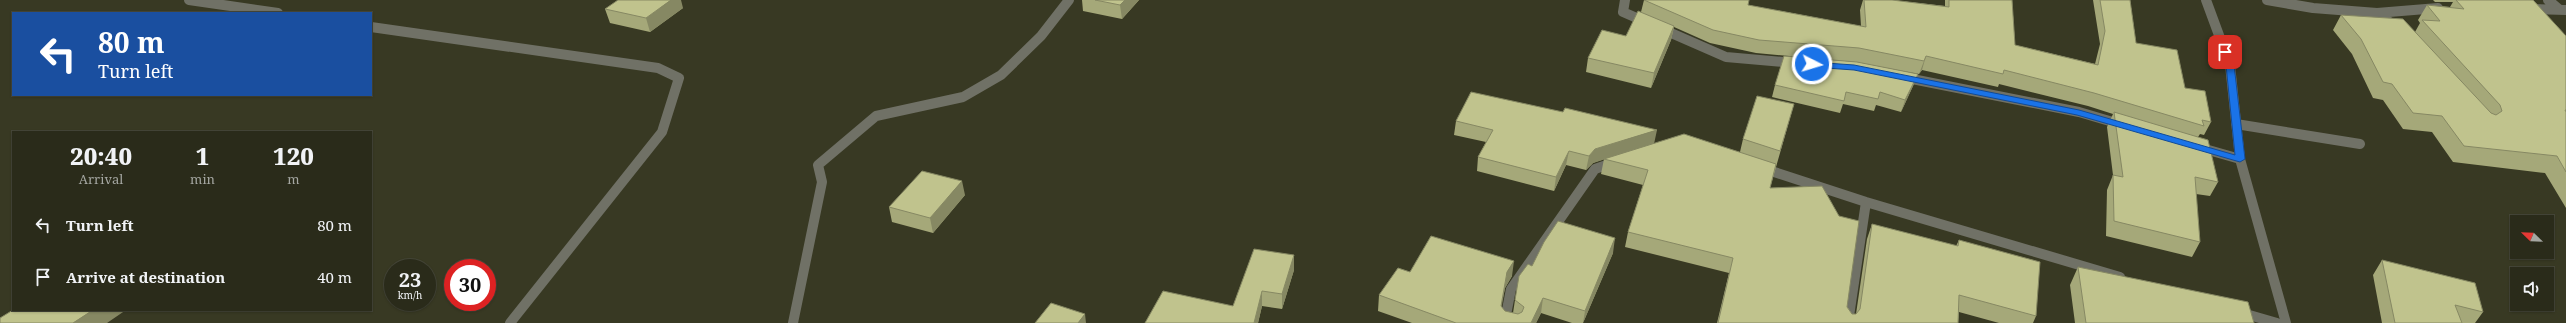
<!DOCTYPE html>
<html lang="en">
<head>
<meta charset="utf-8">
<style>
	:root { --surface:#2a2b1a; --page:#323323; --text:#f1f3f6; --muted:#a5a7a2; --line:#464739 }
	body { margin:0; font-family:"Noto Serif",serif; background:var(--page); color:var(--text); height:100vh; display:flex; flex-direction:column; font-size:15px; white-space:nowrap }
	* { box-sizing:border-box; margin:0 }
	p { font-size:13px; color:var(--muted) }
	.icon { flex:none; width:22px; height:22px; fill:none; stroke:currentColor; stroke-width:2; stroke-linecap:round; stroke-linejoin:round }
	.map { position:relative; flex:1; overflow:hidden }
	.side { position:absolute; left:12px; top:131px; width:360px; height:180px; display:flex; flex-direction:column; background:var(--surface); border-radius:0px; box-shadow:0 1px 3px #0004,0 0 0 1px var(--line) }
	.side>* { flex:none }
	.hud { position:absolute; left:12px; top:12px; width:360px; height:84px; border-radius:0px; box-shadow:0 1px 3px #0004,0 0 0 1px var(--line); background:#1a4fa0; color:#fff; overflow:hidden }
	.needle { width:26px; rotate:293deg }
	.fabs { position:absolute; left:2510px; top:215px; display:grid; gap:8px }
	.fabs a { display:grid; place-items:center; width:44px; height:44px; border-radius:0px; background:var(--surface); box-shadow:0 1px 3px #0004,0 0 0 1px var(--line); font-size:20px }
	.speed { position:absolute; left:384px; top:259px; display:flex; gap:8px; font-size:20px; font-weight:700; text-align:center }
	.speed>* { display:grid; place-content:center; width:52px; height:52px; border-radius:50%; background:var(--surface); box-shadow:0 1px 3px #0004,0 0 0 1px var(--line); line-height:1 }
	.speed small { font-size:10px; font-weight:400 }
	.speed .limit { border:6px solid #d22; background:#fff; color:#111 }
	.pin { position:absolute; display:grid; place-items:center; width:34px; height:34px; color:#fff; margin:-17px; border-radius:8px; box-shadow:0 2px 6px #0006 }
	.me { position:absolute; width:44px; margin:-22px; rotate:95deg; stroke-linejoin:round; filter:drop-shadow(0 0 3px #0008) }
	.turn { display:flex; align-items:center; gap:14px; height:84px; padding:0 20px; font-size:18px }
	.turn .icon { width:52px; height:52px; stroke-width:2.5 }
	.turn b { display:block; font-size:28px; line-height:34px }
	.eta { display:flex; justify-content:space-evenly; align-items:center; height:68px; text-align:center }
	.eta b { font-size:24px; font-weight:800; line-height:28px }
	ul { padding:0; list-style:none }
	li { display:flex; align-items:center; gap:12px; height:52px; padding:0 20px }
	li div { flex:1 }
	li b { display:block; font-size:15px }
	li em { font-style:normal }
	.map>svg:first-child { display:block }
</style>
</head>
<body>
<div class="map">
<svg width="2566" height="323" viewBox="0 0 2566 323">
	<rect width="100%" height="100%" fill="#383923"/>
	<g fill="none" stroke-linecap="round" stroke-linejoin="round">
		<!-- minor -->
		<path stroke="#707166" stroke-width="10" d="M189,0L278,13
			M1625,0L1623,12L1726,57L1795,63
			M2206,0L2230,65L2240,159
			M2267,0L2313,8L2377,13L2395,26
			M2548,0L2560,10
			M2528,9L2566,10
			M2377,13L2438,8
			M371,27L658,68L679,78L662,132L510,323
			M1902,77L2079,112L2123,125
			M2236,124L2360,144
			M2198,147L2240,159L2286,323
			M1762,168L1866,202L2120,277
			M2239,312L2277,323
			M793,323L822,182L818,165L876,116L963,97L1001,75L1041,36L1069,0
			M1515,323L1505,320L1511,289L1595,169L1615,162
			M1848,323L1866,202"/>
	</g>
	<!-- wall -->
	<path fill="#a5a879" d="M1082,0H1139L1122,19L1083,11Z
		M1644,0L1748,5L1861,26L1860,10L1863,0H1892L1945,6V0H2012L2015,45L2095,64L2100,44L2093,0H2130L2136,43L2185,88L2211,122L2204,135L2200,134L2198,137L2218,182L2210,196L2196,194L2200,242L2192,257L2106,236L2107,190L2113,175L2107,127L2113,114L2088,106L1999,84L1998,87L1922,70L1919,74L1855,62L1756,53L1710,43L1674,27L1671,40L1651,88L1586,72L1588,58L1626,36L1641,12Z
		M2433,0H2533L2566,36V208L2545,173L2453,162L2432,132L2403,129L2383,100L2373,98L2352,54L2333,30L2341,15L2415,32L2420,23L2418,20L2427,5L2450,7L2453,2H2435Z
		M683,8L650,32L610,23L605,9Z
		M1918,74L1913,86L1901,112L1876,105L1874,111L1843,104L1840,113L1772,97L1775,85Z
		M1794,104L1770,188L1852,314H1856L1867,239L1872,224L1956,246L1959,240L2036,316L2033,323H1999L1959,312L1958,323H1717L1729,273L1625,247L1628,232L1643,185L1601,174L1604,159L1593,163L1586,170L1566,165L1554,191L1477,171L1478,157L1486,142L1454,135L1456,121L1654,144L1740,152L1743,139Z
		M965,195L933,233L892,222L889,207Z
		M1613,253L1583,323H1572L1541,313L1536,323H1412L1378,311L1379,295L1410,272L1512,276L1505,288L1501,307L1505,311L1513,313L1515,300L1532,266Z
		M1294,255V270L1282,309L1262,306L1258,323H1145L1233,306Z
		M2382,260L2483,312L2475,323H2382L2373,275Z
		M2078,267L2254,323H2075L2070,285Z"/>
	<!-- shaded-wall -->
	<path fill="#868863" d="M671,0H681L683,8L650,32L646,18Z
		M1125,0H1139L1122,19L1120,5Z
		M1674,26L1671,40L1651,88L1654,73Z
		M1926,56L1922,70L1919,74L1924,61Z
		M1918,74L1913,86L1901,112L1905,100Z
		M1657,130L1654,144L1593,163L1586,170L1589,156L1595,149Z
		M1569,151L1566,165L1554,191L1556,177Z
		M962,181L965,195L933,233L930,218Z
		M1615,238L1613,253L1583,323L1585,311Z
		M1294,255V270L1282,309V294Z
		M1514,261L1512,276L1505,288L1499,322L1507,272Z
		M1262,291V306L1258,323H1254Z
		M1543,298L1541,313L1536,323H1531Z
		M93,310H126L107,323H73Z
		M1085,314L1086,323H1078Z"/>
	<!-- building -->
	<path fill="#c0c38d" stroke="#868863" d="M618,0H671L646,18L605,9Z
		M1095,0H1125L1120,5Z
		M1644,0H1749L1748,5L1866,27L1864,0H1892L1949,7V0H2012L2015,45L2098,65L2105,31L2100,0H2130L2136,43L2177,50L2185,88L2205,91L2211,122L2202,120L2204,126L2094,93L2004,70L2003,74L1926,56L1924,61L1859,48L1759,40L1713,30Z
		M2456,0H2533L2566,36V110H2565L2566,112V172L2557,156L2464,146L2442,116L2413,113L2392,84L2383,82L2361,39L2341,15L2403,19L2491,113L2496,115L2502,111L2500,105L2422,20L2440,21L2427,5L2464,9Z
		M1638,11L1674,26L1654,73L1588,58L1602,30L1626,36Z
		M1784,56L1857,62L1918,74L1905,100L1880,92L1878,99L1846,92L1844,101L1775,85Z
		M1471,92L1563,112L1565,108L1657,130L1595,149L1589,156L1569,151L1556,177L1478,157L1493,130L1456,121Z
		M1757,96L1794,104L1780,151L1743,139Z
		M2114,112L2208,140L2218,182L2195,177L2200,242L2114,221L2113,175L2123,177Z
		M1684,134L1776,164L1770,188L1822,186L1839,216L1859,221L1847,307L1852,314H1856L1860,309L1872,224L1958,246L1959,240L2040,262L2036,316L1959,295L1958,323H1718L1733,258L1628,232L1648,170L1604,159Z
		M922,171L962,181L930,218L889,207Z
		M1558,221L1615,238L1585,311L1543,298L1531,323H1456L1379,295L1398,268L1410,272L1431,236L1514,261L1507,272L1501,306L1505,311L1518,314L1522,312L1524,307L1515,300L1519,276L1528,264L1532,266L1544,242Z
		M1254,249L1294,255L1282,294L1262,291L1254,323H1145L1163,291L1233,306Z
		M2382,260L2475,283L2483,312L2455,305L2462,323H2395Z
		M2078,267L2248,302L2254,323H2086Z
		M1051,303L1085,314L1078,323H1035Z
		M13,310H93L73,323H0V318Z"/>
	<!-- route -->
	<path fill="#1a73e8" stroke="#114b97" d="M2225,50L2229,52L2234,65L2245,159L2240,162L2077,115L1854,70L1812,67L1807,64L1812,62L1854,65L2079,110L2235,155L2226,65L2221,52Z"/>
</svg>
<div class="fabs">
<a><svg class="needle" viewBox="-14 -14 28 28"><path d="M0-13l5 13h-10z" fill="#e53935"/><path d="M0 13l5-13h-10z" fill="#a5a7a2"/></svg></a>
<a><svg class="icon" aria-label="sound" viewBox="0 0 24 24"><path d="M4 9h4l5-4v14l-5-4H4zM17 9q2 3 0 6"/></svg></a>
</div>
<div class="speed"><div>23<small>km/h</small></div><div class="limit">30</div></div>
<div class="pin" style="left:2225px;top:52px;background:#d93025"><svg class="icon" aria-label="arrive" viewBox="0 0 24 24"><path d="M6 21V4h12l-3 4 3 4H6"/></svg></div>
<svg class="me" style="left:1812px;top:64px" viewBox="-20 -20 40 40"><circle r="17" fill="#1a73e8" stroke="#fff" stroke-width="3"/><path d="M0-11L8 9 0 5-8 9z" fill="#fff"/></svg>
<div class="hud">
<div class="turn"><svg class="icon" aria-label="left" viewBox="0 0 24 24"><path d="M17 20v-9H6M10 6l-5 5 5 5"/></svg><div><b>80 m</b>Turn left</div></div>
</div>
<section class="side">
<div class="eta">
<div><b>20:40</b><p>Arrival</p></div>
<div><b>1</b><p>min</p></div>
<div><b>120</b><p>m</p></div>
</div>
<ul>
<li><svg class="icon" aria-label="left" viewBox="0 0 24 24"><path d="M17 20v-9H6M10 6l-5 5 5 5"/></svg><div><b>Turn left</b></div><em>80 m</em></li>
<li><svg class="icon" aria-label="arrive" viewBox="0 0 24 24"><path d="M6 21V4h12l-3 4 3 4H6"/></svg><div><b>Arrive at destination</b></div><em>40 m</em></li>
</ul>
</section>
</div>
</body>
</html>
